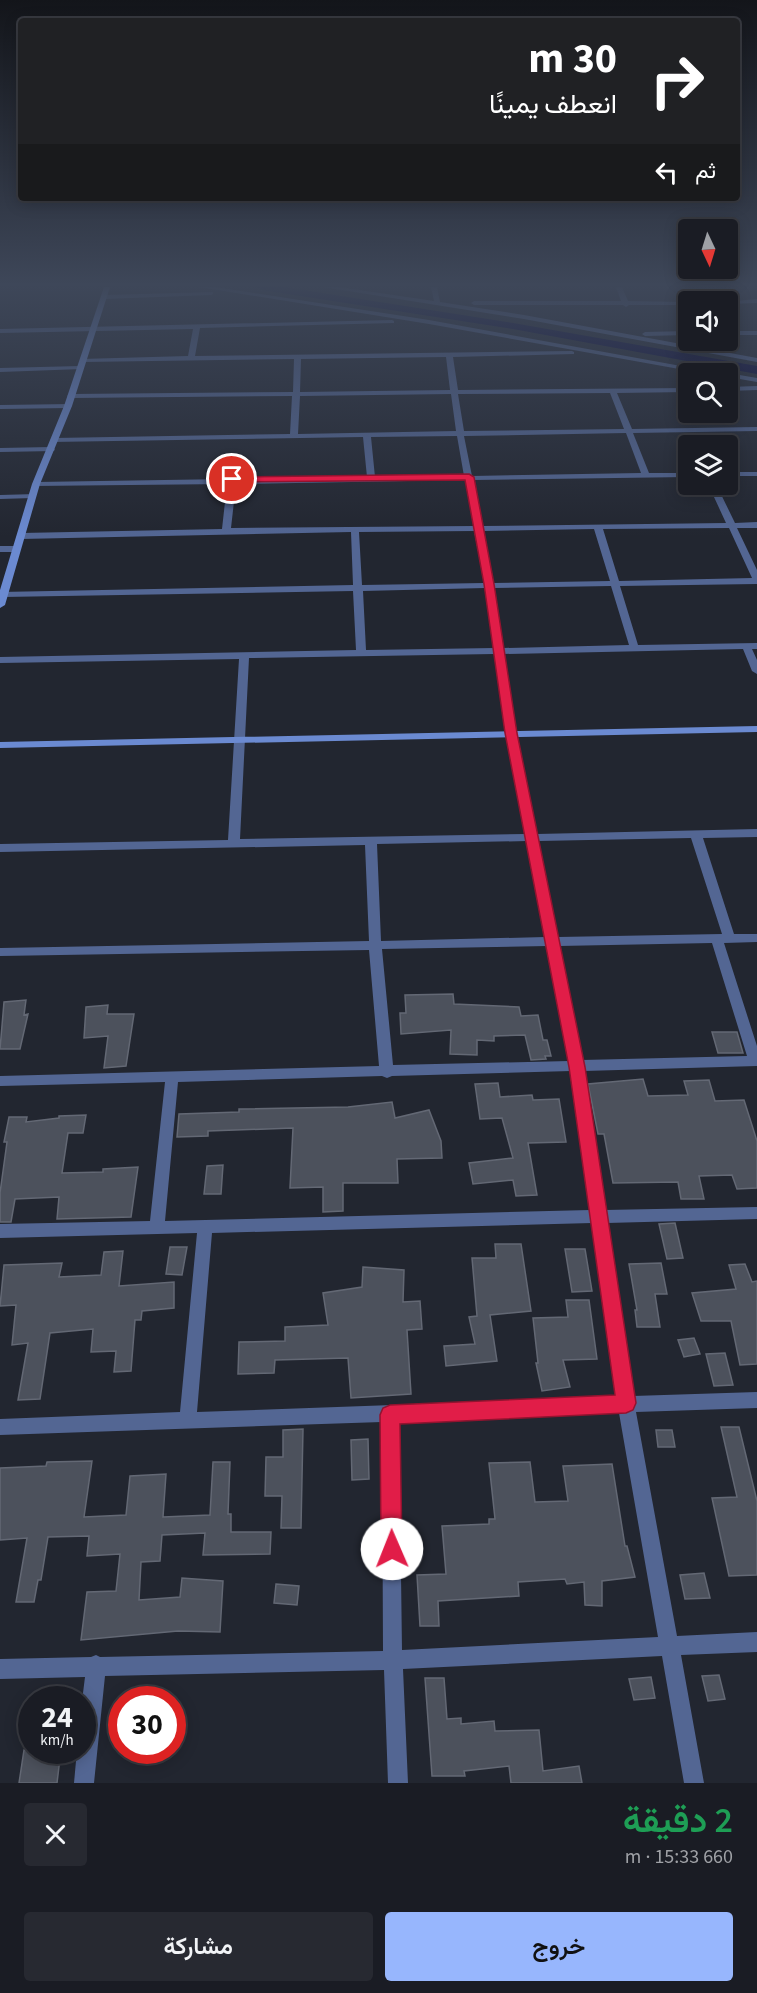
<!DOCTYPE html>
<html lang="ar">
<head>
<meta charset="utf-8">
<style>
	:root { --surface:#1a1c24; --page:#272931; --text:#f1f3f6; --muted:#9fa1a6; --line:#383a41; --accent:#97b6fd }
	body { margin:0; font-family:"Source Sans 3",Vazirmatn,sans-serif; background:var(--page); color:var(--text); direction:rtl; height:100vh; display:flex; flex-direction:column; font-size:22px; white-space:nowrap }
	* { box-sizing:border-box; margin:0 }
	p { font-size:20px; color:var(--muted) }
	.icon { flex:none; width:33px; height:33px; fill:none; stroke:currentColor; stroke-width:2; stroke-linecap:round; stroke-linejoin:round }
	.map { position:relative; height:1783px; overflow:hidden; direction:ltr }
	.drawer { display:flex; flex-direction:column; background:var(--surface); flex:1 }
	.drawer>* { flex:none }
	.guide { position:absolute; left:18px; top:18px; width:722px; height:183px; border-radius:6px; box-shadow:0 3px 15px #0003,0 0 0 2px var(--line); direction:rtl; background:#202124; color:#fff; overflow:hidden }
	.needle { width:39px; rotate:176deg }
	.tools { position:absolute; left:678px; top:219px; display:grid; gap:12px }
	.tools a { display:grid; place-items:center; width:60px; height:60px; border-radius:6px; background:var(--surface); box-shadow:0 3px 15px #0003,0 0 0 2px var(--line); font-size:30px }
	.speed { position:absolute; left:18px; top:1686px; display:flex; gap:12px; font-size:30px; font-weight:700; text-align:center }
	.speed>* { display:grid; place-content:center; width:78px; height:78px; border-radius:50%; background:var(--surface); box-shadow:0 3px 15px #0003,0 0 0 2px var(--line); line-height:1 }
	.speed small { font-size:15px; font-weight:400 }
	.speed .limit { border:9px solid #d22; background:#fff; color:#111 }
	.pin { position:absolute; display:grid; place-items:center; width:51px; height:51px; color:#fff; margin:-26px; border:3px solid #fff; border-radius:50%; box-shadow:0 2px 6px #0007 }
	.me { position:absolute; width:66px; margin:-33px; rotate:359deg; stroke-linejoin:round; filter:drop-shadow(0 0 4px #0008) }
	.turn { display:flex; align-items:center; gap:21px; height:126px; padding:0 24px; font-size:27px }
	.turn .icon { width:78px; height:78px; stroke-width:2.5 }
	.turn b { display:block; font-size:42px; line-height:51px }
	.then { display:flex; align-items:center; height:57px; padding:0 24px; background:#0003; gap:12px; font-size:22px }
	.round { display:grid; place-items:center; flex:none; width:63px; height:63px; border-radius:6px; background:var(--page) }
	.head { display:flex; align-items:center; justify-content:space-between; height:102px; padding:0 24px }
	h1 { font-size:36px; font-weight:600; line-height:45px; color:#1e9e55 }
	.action { display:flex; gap:12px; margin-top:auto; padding:12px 24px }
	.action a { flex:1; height:69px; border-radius:6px; background:var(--accent); color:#111; font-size:24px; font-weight:600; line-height:69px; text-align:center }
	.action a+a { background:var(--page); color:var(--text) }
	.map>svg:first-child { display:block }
</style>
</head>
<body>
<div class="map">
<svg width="757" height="1783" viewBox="0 0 757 1783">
	<rect width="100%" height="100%" fill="#222630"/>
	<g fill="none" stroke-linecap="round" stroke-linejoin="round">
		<!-- canal -->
		<path fill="#010037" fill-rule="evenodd" d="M257,287H284L513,323L757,366V374L513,329L262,290Z"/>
	</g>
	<!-- building -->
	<path fill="#4c515c" stroke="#636874" stroke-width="1.5" d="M453,994L454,1004L519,1007L521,1016L538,1015L543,1040H547L551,1056H545L546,1059L531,1060L525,1035L494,1036V1041L477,1040V1055L450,1054L451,1030L401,1034L400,1013H406L405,995Z
		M26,1000L24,1015L28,1014L20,1049H0L4,1002Z
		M108,1005L107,1014H134L126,1066L104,1068L108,1036L84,1038L86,1007Z
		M712,1032H737L743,1053H718Z
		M643,1079L648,1096L688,1095L684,1081L709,1080L715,1101L744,1100L757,1141V1188L737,1189L732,1175L699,1176L704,1199H681L678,1182L613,1183L604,1134H598L588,1084Z
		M498,1083L500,1097L532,1095L533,1100L559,1099L566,1142L528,1143L537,1195L516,1196L513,1180L473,1184L469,1163L513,1158L502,1118L480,1119L475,1084Z
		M392,1102L395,1118L429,1110L441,1141L442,1158L397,1159L398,1183H343V1211L323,1212V1187L290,1188L293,1128L208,1131V1136L177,1137L179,1114L239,1112V1109L348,1107Z
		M86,1115L83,1133H68L62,1173L103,1172V1169L138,1167L131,1217L57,1219L59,1197L15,1199L11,1222H0V1193L7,1142H4L9,1117H27L26,1122L59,1118V1116Z
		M223,1165L221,1194H204L207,1166Z
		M675,1223L683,1258L667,1259L659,1224Z
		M495,1244H521L531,1311L490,1315L497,1361L446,1366L444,1346L475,1344L469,1317L477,1316L472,1258H496Z
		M170,1247H187L182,1275L166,1274Z
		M565,1249H585L592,1291L572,1292Z
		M123,1251L119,1286L174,1282V1308L142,1311L141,1320H135L131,1371L114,1372L116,1351L91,1352L93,1329L50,1333L40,1399L18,1400L28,1343L12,1345L16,1305L0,1306L4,1265L62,1263L59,1277L101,1275L104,1252Z
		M661,1263L667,1294H655L660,1327H637L635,1310H637L629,1264Z
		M745,1264L752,1282L757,1281V1364L740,1365L731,1321H701L692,1293L736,1289L729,1265Z
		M363,1267L404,1270L403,1302L420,1301L422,1329L407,1330L411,1394L351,1398L348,1358L275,1360L274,1373L238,1374L239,1342L285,1341V1327L328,1325L323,1293L362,1287Z
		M566,1300H589L597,1359L563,1360L570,1387L542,1391L536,1363H538L533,1318L568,1317Z
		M694,1338L700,1354L684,1357L678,1340Z
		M725,1353L733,1385L714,1386L706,1354Z
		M721,1427H739L757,1501V1575L729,1576L712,1498L737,1497Z
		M303,1429L301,1528H281L282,1496H265L266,1457H283V1430Z
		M656,1430H672L675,1447H658Z
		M368,1439L369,1479L352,1480L351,1440Z
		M92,1461L84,1517L126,1515L130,1476L166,1474L163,1517L210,1515L213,1462H230L228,1514H231V1532H271L270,1554L203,1555L205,1533L162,1535L160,1561L141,1562L139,1600L180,1597L182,1578L223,1581L220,1632L178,1631L81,1640L87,1592L116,1591L120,1554L87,1556L89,1536L48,1537L41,1580H38L34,1602H16L27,1538L0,1540V1468L46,1466L47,1462Z
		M530,1462L535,1502L568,1501L563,1466L612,1464L625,1546H627L635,1577L602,1581V1606L585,1605L584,1582L567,1584L565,1579L518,1582L519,1596L438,1601L439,1626H420L417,1575L446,1574L442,1526L489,1524V1519H495L489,1463Z
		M704,1573L710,1598L685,1599L680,1575Z
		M276,1584L299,1586L297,1605L274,1603Z
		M719,1675L725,1699L708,1701L702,1676Z
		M651,1677L655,1698L634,1700L629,1679Z
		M425,1678H444L447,1719L461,1718V1724L494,1721L495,1731L539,1730L543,1771L579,1766L582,1783H511L509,1766L464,1771L465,1776H432Z
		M24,1750H61L57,1783H19Z"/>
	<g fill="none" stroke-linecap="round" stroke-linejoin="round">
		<!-- street -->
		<path fill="#536693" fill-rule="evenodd" d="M199,287H215L429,320L725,374H707L429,324Z
			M323,287H339L434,301L431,287H437L440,302L524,315L757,358V362L524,319Z
			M616,287H622L628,301L690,302L688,305H629L626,307L623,305H474L471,303L474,301H621Z
			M213,292V294L211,295L104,299L101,297L104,295Z
			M757,299V303L728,304V302H725Z
			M392,320L394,321V323L200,328L195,356L572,351L574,352V354L453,357L458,390L688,388V392L617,393L632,429L757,427V431L633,433L649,473H688V477L473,480L482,526L726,523L708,484H716L735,523L757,522V528H737L757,570V584L620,586L638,645L757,643V649H752L757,660V674L752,671L743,649L504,654L516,733L537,834L757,829V837L703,838L734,934H757V942L724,943L757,1046V1066L584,1071L605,1210L757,1207V1219L607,1223L633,1396L757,1392V1408L636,1412L677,1636L757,1632V1652L681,1655L704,1783H684L662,1656L403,1669L408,1783H388L384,1670L105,1676L94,1783H74L77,1750H82V1701L85,1677L0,1679V1659L91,1657L96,1655L100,1657L383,1651L382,1422L0,1435V1419L180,1412L197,1233L0,1238V1224L150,1221L165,1082L0,1086V1076L379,1066L369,950L0,956V948L369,941L365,845L0,852V844L228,840L239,659L0,663V657L356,650L353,591L3,597L0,596V592L353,585L351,532L21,539L17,536L21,533L222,529L227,484L33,486V482H36L228,479L232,477L236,479L367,477L363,437L51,442L50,440L54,438L290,434L292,396L71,398L67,396L71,394L293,392L294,359L83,362L81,361V359L188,356L193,329L0,333V329ZM446,357L450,390L300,392L301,359ZM610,393L624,429L464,431L458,394ZM451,394L456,431L298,434L300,396ZM626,433L641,473L472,476L464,436ZM457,436L464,476L375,477L371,437ZM465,480L474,526L231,528L236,484ZM729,528L752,578L619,581L603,529ZM594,529L610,581L493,583L483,531ZM474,531L484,583L362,585L359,532ZM611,586L629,645L503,648L494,588ZM485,588L494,648L366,650L363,591ZM494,654L506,733L525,834L240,839L249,658ZM691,838L722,934L558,937L538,841ZM527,841L545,937L381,941L377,844ZM712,943L747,1056L582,1060L559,946ZM547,946L569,1061L393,1065L382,949ZM571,1071L590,1210L165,1221L178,1082L382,1076L387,1078L392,1076ZM592,1223L617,1397L197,1412L212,1233ZM619,1413L658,1637L402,1650L399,1421Z
			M688,331V335L645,336L642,334L645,332Z
			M728,331H757V335H728Z
			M80,366L84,368L82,369L0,372V368Z
			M728,373L757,378V382L728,377V374H726Z
			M757,386V390L728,391V387Z
			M71,404L72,406L68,408L0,409V405Z
			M51,447L55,449L54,451L0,452V448Z
			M728,472H757V476H728Z
			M36,494V498H33L0,499V495Z
			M0,546H17L21,549L17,552H0Z"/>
		<!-- secondary -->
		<path fill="#6b8ad1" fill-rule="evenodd" d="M104,287H110L72,406L40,484L5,605L0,608V590L32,484L64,406Z
			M757,726V732L0,748V742Z"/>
	</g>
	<!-- sky -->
	<linearGradient id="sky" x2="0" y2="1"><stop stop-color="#13151a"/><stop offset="0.53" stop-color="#3e4759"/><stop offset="1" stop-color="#3e4759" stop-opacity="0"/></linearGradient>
	<rect width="757" height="537" fill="url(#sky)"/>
	<!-- route -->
	<path fill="#e11d48" stroke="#92132f" stroke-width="1.5" d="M469,474L474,477L494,584L517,733L585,1067L636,1403L633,1410L626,1413L400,1424L402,1549L399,1556L392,1559L384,1556L381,1549L380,1415L383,1408L390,1405L615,1395L569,1067L505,733L484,584L465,480L232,482L227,479L232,477Z"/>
</svg>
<div class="tools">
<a><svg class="needle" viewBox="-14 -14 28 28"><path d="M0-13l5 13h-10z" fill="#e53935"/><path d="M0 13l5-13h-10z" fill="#9fa1a6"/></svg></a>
<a><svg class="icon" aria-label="sound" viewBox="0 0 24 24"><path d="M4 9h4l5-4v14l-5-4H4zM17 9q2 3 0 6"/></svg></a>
<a><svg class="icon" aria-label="search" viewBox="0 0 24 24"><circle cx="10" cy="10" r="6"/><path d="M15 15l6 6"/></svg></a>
<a><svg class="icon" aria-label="layers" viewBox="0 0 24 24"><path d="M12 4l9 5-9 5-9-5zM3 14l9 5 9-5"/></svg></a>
</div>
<div class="speed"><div>24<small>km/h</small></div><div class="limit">30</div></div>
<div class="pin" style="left:232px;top:479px;background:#d93025"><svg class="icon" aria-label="arrive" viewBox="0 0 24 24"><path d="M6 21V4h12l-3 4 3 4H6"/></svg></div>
<svg class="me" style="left:392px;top:1549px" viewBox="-20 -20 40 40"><circle r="19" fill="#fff"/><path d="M0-13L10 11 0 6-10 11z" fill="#e11d48"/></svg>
<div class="guide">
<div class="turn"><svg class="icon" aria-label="right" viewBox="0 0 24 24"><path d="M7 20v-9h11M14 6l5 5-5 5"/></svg><div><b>30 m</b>انعطف يمينًا</div></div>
<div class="then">ثم<svg class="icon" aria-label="left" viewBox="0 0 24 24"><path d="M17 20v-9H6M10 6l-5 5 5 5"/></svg></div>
</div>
</div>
<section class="drawer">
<div class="head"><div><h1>2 دقيقة</h1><p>660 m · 15:33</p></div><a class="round"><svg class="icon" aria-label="close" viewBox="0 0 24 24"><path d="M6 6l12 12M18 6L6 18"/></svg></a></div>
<div class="action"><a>خروج</a><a>مشاركة</a></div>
</section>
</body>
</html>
